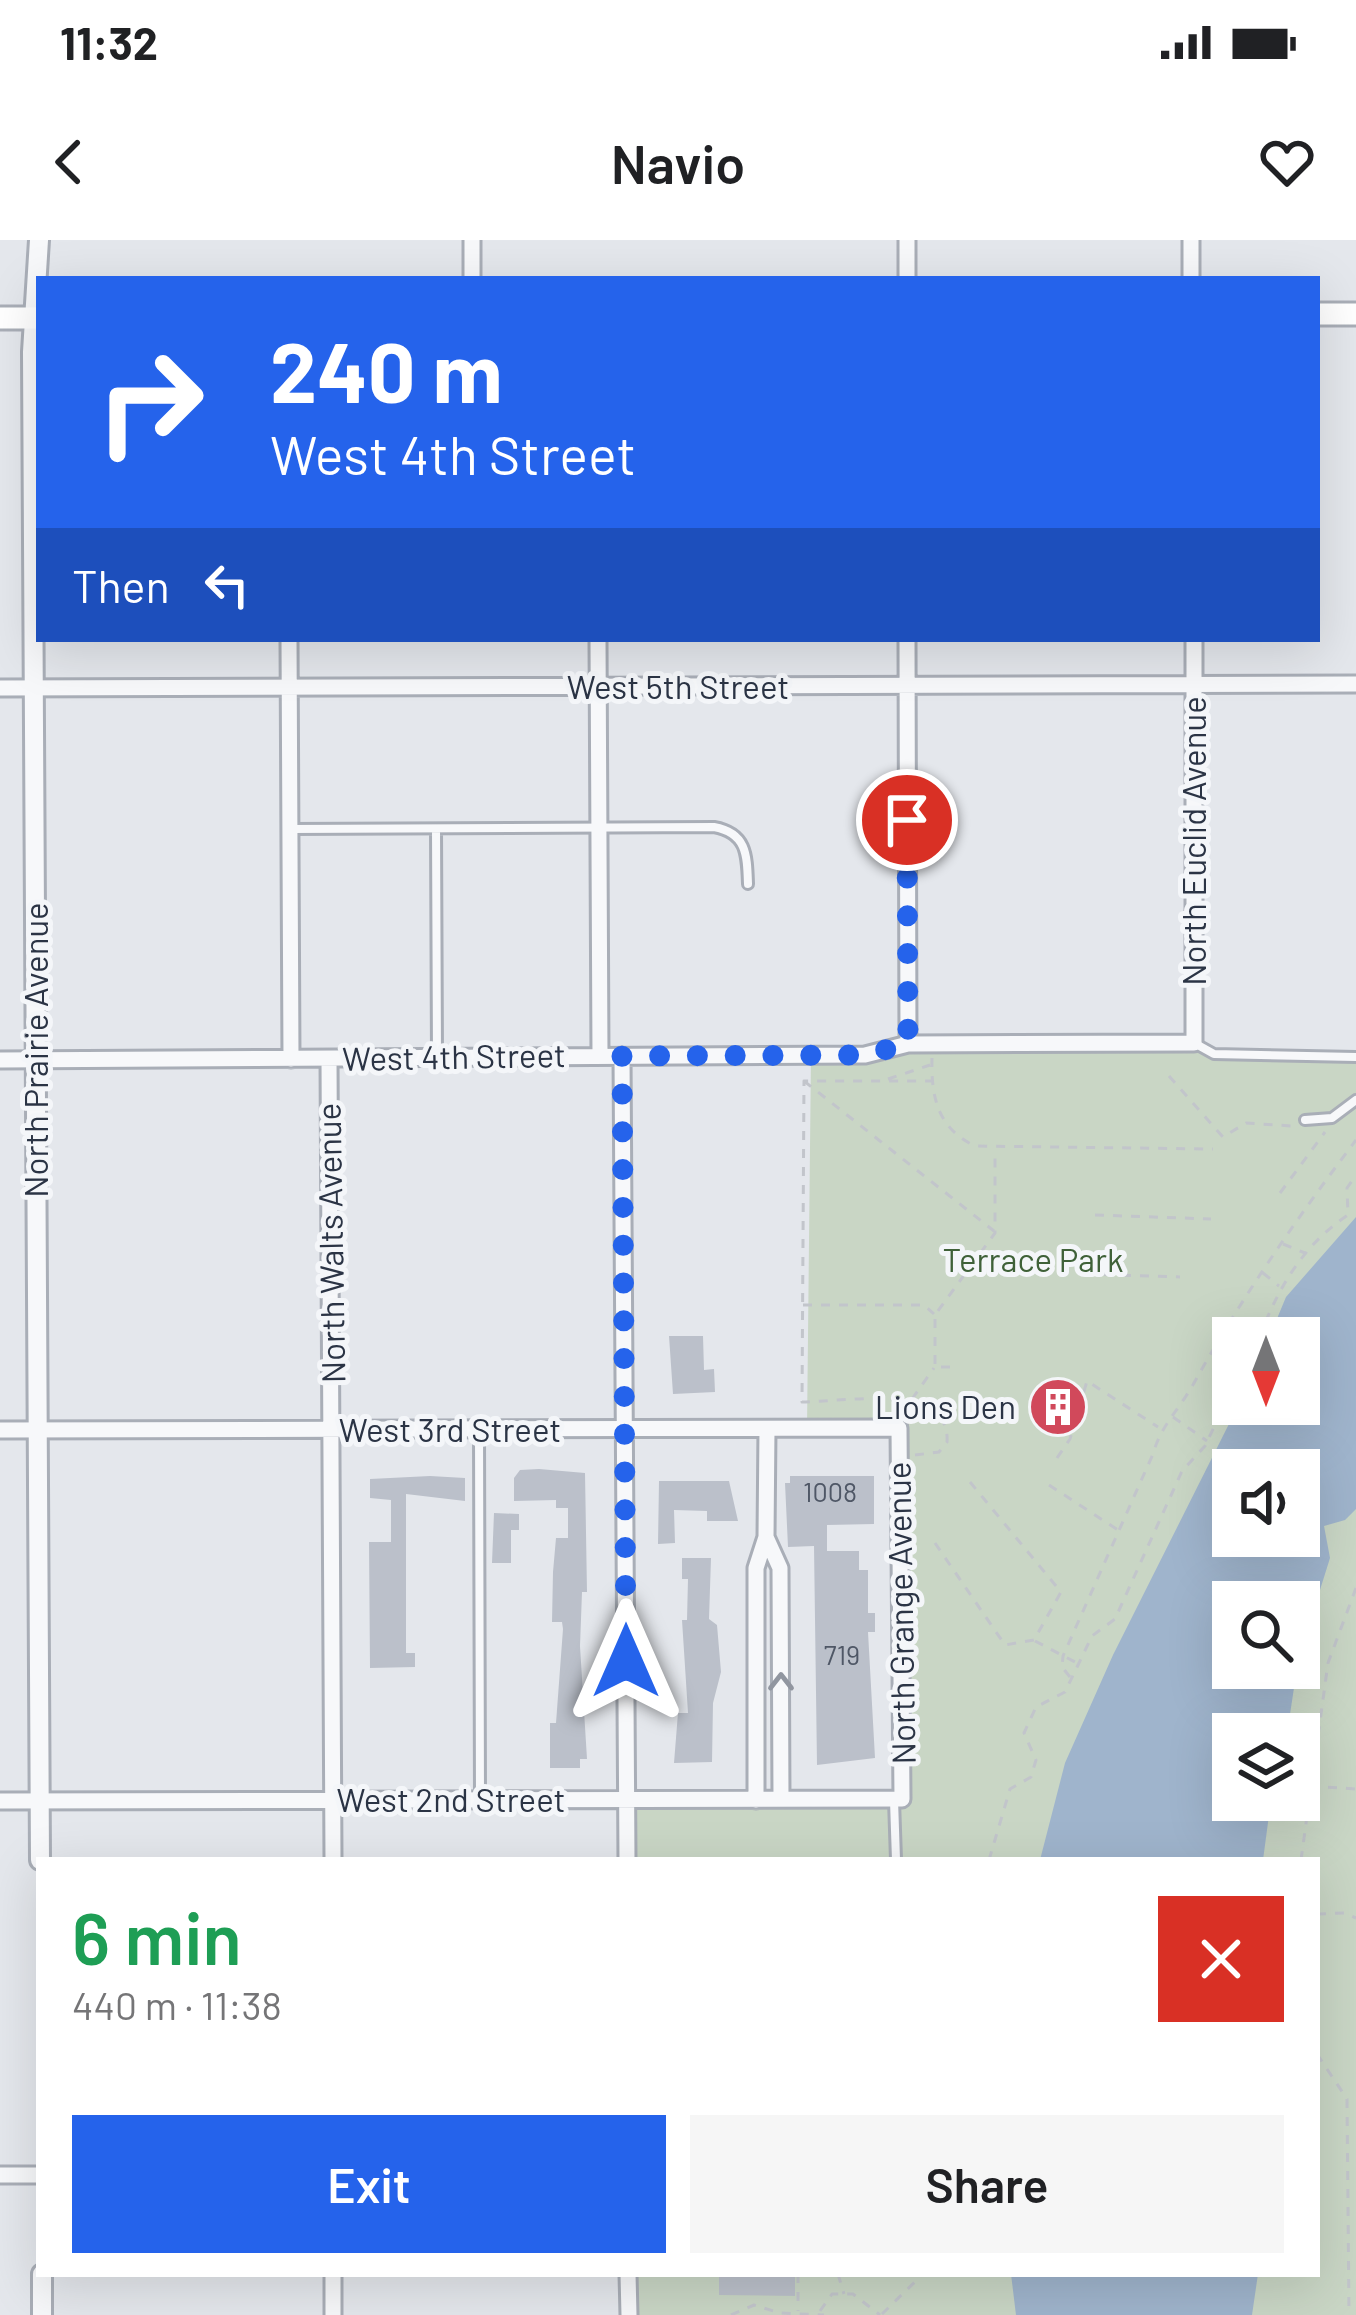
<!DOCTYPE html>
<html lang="en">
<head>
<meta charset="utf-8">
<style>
	:root { --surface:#fff; --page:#f6f6f6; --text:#202124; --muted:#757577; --accent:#2563eb }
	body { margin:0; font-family:Barlow,sans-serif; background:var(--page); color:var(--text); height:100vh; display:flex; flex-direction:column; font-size:45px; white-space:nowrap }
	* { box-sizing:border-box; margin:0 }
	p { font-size:39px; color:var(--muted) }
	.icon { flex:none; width:66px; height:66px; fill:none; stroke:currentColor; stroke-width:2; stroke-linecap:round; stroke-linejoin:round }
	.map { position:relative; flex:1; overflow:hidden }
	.details { position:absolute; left:36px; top:1617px; width:1284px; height:420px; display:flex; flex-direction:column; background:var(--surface); border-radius:0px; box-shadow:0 12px 48px #0002 }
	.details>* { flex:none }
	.top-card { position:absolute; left:36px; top:36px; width:1284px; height:366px; border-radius:0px; box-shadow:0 12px 48px #0002; background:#2563eb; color:#fff; overflow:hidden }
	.needle { width:78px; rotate:180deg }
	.fabs { position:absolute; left:1212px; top:1077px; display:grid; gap:24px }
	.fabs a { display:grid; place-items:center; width:108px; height:108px; border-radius:0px; background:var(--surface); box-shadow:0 12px 48px #0002; font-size:60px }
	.pin { position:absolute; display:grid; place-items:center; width:102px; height:102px; color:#fff; margin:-51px; border:6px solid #fff; border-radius:50%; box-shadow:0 3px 12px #0007 }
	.me { position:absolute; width:132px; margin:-66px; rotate:0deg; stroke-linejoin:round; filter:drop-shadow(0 0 9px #0008) }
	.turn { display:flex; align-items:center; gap:42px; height:252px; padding:0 36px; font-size:54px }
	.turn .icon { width:156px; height:156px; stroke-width:2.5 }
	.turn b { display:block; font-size:84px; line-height:102px }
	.then { display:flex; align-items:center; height:114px; padding:0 36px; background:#0003; gap:24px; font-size:45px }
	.round { display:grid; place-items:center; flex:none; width:126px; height:126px; border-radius:0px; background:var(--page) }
	.summary { display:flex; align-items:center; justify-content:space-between; height:204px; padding:0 36px }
	h1 { font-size:72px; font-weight:600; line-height:90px; color:#1e9e55 }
	.primary-button { display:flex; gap:24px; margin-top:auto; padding:24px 36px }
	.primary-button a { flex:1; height:138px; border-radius:0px; background:var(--accent); color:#fff; font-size:48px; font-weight:600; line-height:138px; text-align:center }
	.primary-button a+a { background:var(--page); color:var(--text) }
	.status { display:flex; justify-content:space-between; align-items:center; height:84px; padding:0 60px; background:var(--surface); direction:ltr }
	.status svg { height:33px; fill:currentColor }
	header { display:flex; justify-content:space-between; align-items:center; height:156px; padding:0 36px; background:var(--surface); font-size:54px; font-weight:600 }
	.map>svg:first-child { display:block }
</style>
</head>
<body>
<div class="status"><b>11:32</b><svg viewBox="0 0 49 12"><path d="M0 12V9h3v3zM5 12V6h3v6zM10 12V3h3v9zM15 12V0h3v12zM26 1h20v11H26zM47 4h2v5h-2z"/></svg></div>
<header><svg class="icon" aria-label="back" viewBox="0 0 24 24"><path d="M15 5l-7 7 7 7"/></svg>Navio<svg class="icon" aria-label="heart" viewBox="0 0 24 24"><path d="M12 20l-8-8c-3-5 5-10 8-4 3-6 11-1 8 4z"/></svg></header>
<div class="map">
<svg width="1356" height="2075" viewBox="0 0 1356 2075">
	<rect width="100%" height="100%" fill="#e4e7ec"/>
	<!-- green -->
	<path fill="#c9d6c5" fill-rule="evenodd" d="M908,804L1356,811V2075H629L628,2034H1317V1620H627L626,1560L902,1559L899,1189H807L811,815ZM1233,1098H1299V1164H1233ZM1233,1230H1299V1296H1233ZM1233,1362H1299V1428H1233ZM1233,1494H1299V1560H1233Z"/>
	<!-- water -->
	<path fill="#9fb4cc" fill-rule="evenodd" d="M1356,977V1269L1345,1280L1324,1286L1330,1318L1299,1417V1362H1233V1428H1297L1287,1494H1233V1560H1271L1263,1620H1040L1065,1523L1113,1415L1239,1164H1299V1098H1269L1286,1057ZM1233,1230H1299V1296H1270L1254,1311L1241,1308L1242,1296H1233Z
		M1011,2034H1258L1252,2075H1016Z"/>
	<!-- building -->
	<path fill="#bbc0ca" d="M669,1096H703L704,1130L714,1129L715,1152L673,1154Z
		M1047,1150L1071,1152L1068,1184L1044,1183Z
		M539,1229L585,1233L587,1352H582L580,1406L587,1519H580V1528H550V1483H556L563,1389L562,1382H552L553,1332L556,1298H568V1268H556V1260L514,1261V1238L520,1230Z
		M430,1236L465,1238V1261L406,1254V1413H415V1427L370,1428L369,1302H391V1260L370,1258V1239Z
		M790,1236H874V1284L827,1285V1311H859V1330H868V1373H875V1392H868L875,1518L817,1525L814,1306L788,1307L785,1243H790Z
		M659,1241H729L738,1281H707V1271L674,1270L675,1303L658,1304Z
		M494,1273L519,1274V1290H511V1323H492Z
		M682,1318H711L709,1379L717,1385L721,1432L713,1463L712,1522L674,1523L678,1473H688L682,1380H687L688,1339H682Z
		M719,2034H795V2056L719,2055Z"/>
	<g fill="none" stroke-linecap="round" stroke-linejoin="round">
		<!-- service casing -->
		<g stroke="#a9aeb7" stroke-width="14">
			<path id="service" d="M290,589L714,587C747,593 747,615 748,644
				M436,589L437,816
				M1196,804L1214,814L1356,817
				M1305,880L1332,878L1356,860
				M479,1190L480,1559
				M894,1560L896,1620"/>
		</g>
		<!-- minor casing -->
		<g stroke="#a9aeb7" stroke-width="21">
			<path id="minor" d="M472,0V39
				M907,0V39
				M1191,0V39
				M289,399L291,819
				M598,399L600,816
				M907,399L908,804
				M0,448L1356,444
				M622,816L627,1620
				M329,819L333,1620
				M0,820L865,815L908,804L1194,803V399
				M0,1190L899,1188L902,1559L0,1561
				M766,1297L780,1328L781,1559
				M756,1560V1328L766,1297L767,1189
				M0,1935H39
				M333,2034V2075
				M628,2034L629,2075"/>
		</g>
		<!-- tertiary casing -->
		<g stroke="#a9aeb7" stroke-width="24">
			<path id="tertiary" d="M39,0L32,112L40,1620
				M42,2034V2075"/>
		</g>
		<!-- secondary casing -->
		<g stroke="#a9aeb7" stroke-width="27">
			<path id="secondary" d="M1317,74H1356
				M0,78H39"/>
		</g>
		<!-- path -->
		<path stroke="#c2c5cb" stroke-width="3" stroke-dasharray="9 9" stroke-linecap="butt" d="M932,818C931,856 937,888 975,906L1213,909
			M1169,836L1223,897L1246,883L1291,886
			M888,839L930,825
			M804,841L994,991
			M1280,953L1325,892
			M1095,975L1211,979
			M1283,1004L1305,1013
			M1263,1033L1279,1046
			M1086,1034L1180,1037
			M803,1065H924L934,1074
			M1259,1098C1278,1048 1303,1005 1348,975L1347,948L1356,935
			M950,1127H935V1075L995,993V912
			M912,1159L934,1128
			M1173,1177L1207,1201
			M915,1215L939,1212L947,1202C951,1141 842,1162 802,1162L804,841H931
			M1057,1218L1070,1199L1087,1141L1158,1187
			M1049,1245L1118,1290
			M935,1303L1005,1405L1034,1400L1061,1352L970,1242
			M1035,1401L1075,1422
			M1070,1437L1062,1427L1063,1416L1153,1214C1161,1185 1179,1170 1194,1143C1242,1057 1297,978 1356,900
			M1310,1546L1356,1549
			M989,1620L1010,1549L1031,1537L1036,1520L1024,1493L1036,1467L1065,1452L1092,1396L1115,1379L1182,1231L1205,1206L1233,1147
			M1301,1620L1328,1423L1356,1348
			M1317,1674L1344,1673L1356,1678
			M1317,1814L1347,1859L1349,2075
			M798,2034V2071
			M838,2034L844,2054
			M820,2071L832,2054H853L880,2075
			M882,2074L923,2034
			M731,2075L754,2065L780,2073L824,2075"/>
		<!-- service -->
		<use href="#service" stroke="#f7f8fa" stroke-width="8"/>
		<!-- minor -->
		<use href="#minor" stroke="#f7f8fa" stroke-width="15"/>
		<!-- tertiary -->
		<use href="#tertiary" stroke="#f7f8fa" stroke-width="18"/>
		<!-- secondary -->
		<use href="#secondary" stroke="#fff" stroke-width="21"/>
	</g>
	<!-- one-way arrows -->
	<defs><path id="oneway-chevron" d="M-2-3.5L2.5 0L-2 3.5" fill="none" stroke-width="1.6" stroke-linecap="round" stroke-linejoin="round" transform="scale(3)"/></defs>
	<use stroke="#9196a0" href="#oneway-chevron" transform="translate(781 1442) rotate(-90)"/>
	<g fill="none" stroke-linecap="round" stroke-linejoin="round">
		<!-- route -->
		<path stroke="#2563eb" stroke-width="21" stroke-dasharray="0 37.8" d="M626,1421L622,816L865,815L908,804L907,580"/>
	</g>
	<!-- icons -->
	<defs>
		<g id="building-disc" transform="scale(3)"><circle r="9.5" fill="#d1495b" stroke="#f4f6f9"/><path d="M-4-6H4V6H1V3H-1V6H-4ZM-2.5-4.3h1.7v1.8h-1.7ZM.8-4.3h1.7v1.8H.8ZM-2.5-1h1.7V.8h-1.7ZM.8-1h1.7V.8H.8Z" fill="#fff"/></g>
	</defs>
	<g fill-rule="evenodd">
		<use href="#building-disc" x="1058" y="1167"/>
	</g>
	<g text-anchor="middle" stroke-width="10" stroke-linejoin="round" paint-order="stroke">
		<!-- number labels -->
		<g font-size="27" fill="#4f5766">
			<text x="830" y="1262">1008</text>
			<text x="842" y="1425">719</text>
		</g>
		<!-- street labels -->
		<g font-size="33" fill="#2b3445" stroke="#f4f6f9">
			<text x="678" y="459">West 5th Street</text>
			<text transform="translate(1194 601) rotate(-90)" y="12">North Euclid Avenue</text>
			<text transform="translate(36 810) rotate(-90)" y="12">North Prairie Avenue</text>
			<text transform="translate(454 817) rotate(-1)" y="12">West 4th Street</text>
			<text transform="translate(331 1003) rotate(-91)" y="12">North Walts Avenue</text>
			<text x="450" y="1202">West 3rd Street</text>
			<text transform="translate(901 1373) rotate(-91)" y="12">North Grange Avenue</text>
			<text x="451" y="1572">West 2nd Street</text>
		</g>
		<!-- park labels -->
		<g font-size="33" fill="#3f6138" stroke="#f4f6f9">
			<text x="1033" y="1032">Terrace Park</text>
		</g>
		<!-- poi labels -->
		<g font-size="33" fill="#2b3445" stroke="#f4f6f9" text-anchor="end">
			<text x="1016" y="1179">Lions Den</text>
		</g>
	</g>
</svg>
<div class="fabs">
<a><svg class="needle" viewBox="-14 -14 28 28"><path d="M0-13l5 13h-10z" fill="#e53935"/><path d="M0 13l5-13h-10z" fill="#757577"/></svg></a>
<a><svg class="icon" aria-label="sound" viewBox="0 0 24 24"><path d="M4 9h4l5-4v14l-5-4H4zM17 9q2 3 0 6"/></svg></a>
<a><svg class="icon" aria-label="search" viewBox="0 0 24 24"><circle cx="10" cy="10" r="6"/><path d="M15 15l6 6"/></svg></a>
<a><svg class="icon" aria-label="layers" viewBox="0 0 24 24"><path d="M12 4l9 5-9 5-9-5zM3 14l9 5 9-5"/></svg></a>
</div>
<div class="pin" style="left:907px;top:580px;background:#d93025"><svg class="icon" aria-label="arrive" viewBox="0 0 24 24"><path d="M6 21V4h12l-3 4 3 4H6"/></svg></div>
<svg class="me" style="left:626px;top:1421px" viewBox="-20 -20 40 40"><path d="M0-17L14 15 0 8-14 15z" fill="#2563eb" stroke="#fff" stroke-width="4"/></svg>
<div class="top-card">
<div class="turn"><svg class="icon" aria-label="right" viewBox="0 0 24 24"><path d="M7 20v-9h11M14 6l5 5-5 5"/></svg><div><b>240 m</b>West 4th Street</div></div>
<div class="then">Then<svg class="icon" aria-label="left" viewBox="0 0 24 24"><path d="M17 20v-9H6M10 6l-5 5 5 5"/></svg></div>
</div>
<section class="details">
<div class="summary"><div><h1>6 min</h1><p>440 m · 11:38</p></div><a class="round" style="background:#d93025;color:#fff"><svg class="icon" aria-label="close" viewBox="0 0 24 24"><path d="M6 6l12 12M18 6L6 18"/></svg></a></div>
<div class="primary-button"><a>Exit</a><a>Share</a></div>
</section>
</div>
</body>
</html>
